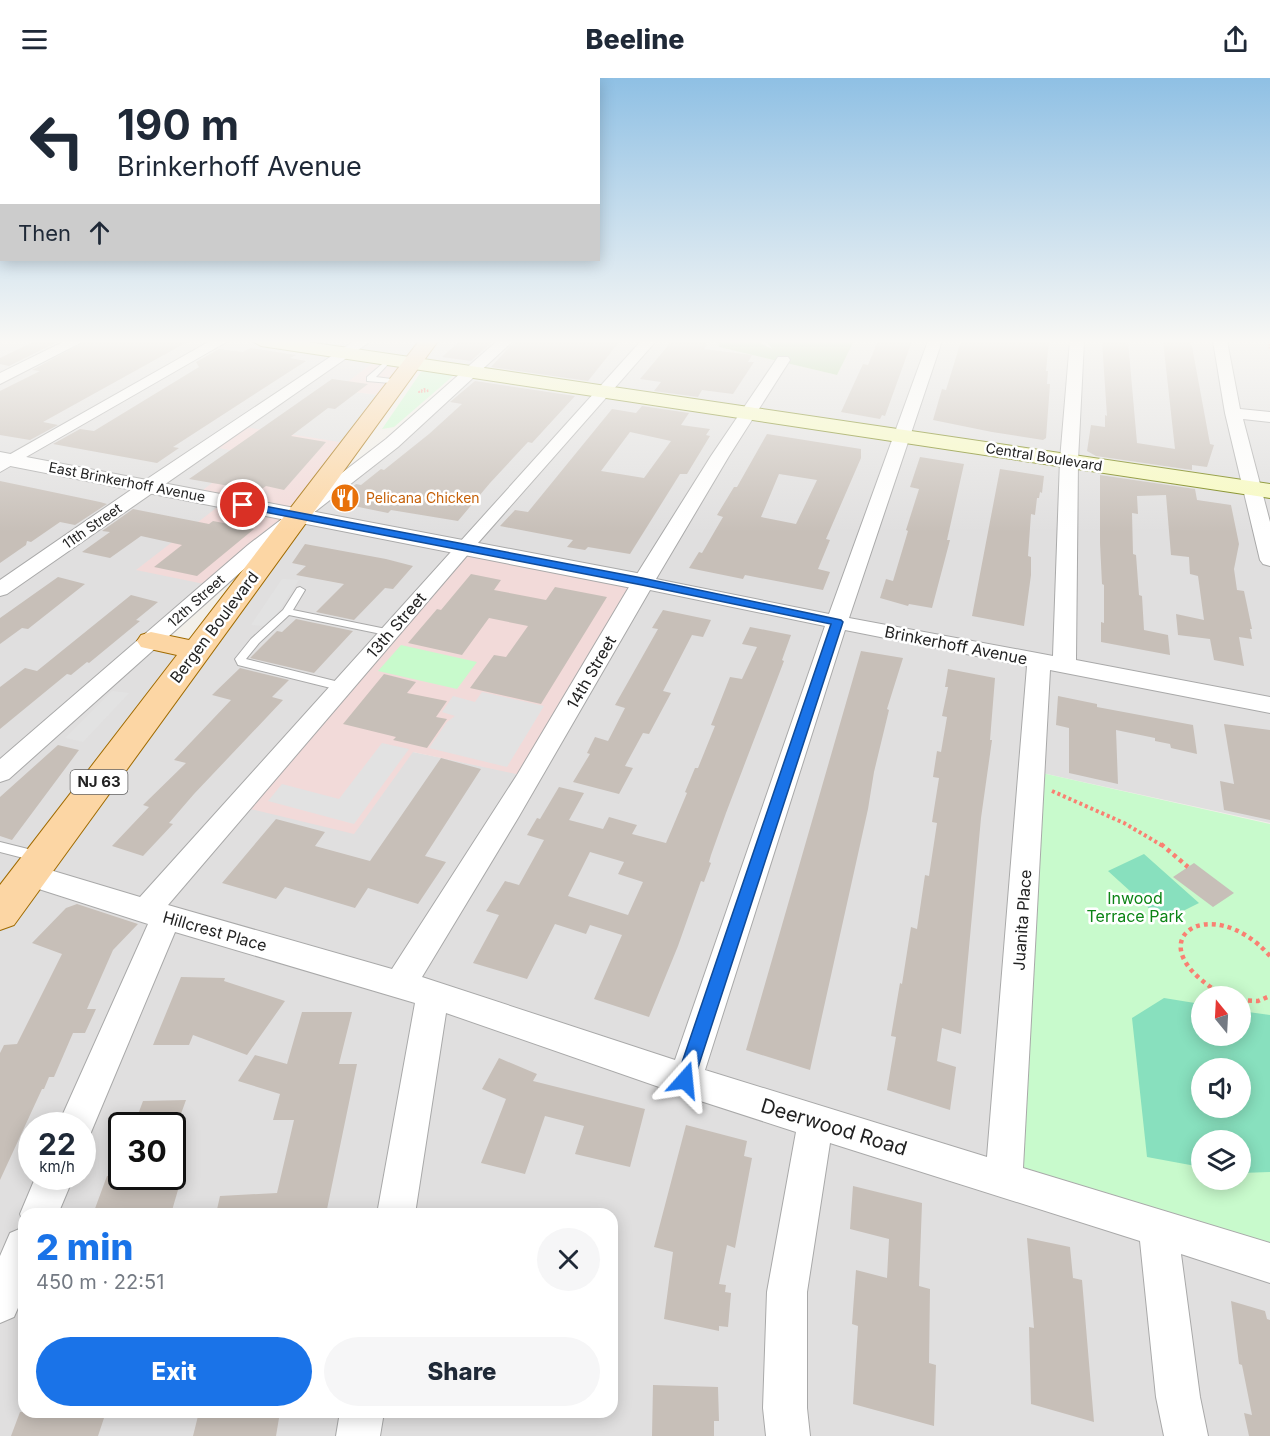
<!DOCTYPE html>
<html lang="en">
<head>
<meta charset="utf-8">
<style>
	:root { --surface:#fff; --page:#f6f6f7; --text:#1f2937; --muted:#747a83; --accent:#1a73e8 }
	body { margin:0; font-family:Inter,sans-serif; background:var(--page); color:var(--text); height:100vh; display:flex; flex-direction:column; font-size:22px; white-space:nowrap }
	* { box-sizing:border-box; margin:0 }
	p { font-size:20px; color:var(--muted) }
	.icon { flex:none; width:33px; height:33px; fill:none; stroke:currentColor; stroke-width:2; stroke-linecap:round; stroke-linejoin:round }
	.map { position:relative; flex:1; overflow:hidden }
	.panel { position:absolute; left:18px; top:1130px; width:600px; height:210px; display:flex; flex-direction:column; background:var(--surface); border-radius:18px; box-shadow:0 3px 15px #0003 }
	.panel>* { flex:none }
	.guide { position:absolute; left:0px; top:0px; width:600px; height:183px; box-shadow:0 3px 15px #0003; background:#fff; color:var(--text); overflow:hidden }
	.needle { width:39px; rotate:342deg }
	.controls { position:absolute; left:1191px; top:908px; display:grid; gap:12px }
	.controls a { display:grid; place-items:center; width:60px; height:60px; border-radius:50%; background:var(--surface); box-shadow:0 3px 15px #0003; font-size:30px }
	.speed { position:absolute; left:18px; top:1034px; display:flex; gap:12px; font-size:30px; font-weight:700; text-align:center }
	.speed>* { display:grid; place-content:center; width:78px; height:78px; border-radius:50%; background:var(--surface); box-shadow:0 3px 15px #0003; line-height:1 }
	.speed small { font-size:15px; font-weight:400 }
	.speed .limit { border:3px solid #111; border-radius:9px; background:#fff; color:#111 }
	.pin { position:absolute; display:grid; place-items:center; width:51px; height:51px; color:#fff; margin:-26px; border:3px solid #fff; border-radius:50%; box-shadow:0 2px 6px #0007 }
	.me { position:absolute; width:66px; margin:-33px; rotate:18deg; stroke-linejoin:round; filter:drop-shadow(0 0 4px #0008) }
	.turn { display:flex; align-items:center; gap:21px; height:126px; padding:0 18px; font-size:27px }
	.turn .icon { width:78px; height:78px; stroke-width:2.5 }
	.turn b { display:block; font-size:42px; line-height:51px }
	.then { display:flex; align-items:center; height:57px; padding:0 18px; background:#0003; gap:12px; font-size:22px }
	.round { display:grid; place-items:center; flex:none; width:63px; height:63px; border-radius:32px; background:var(--page) }
	.overview { display:flex; align-items:center; justify-content:space-between; height:102px; padding:0 18px }
	h1 { font-size:36px; font-weight:800; line-height:45px; color:var(--accent) }
	.primary-button { display:flex; gap:12px; margin-top:auto; padding:12px 18px }
	.primary-button a { flex:1; height:69px; border-radius:36px; background:var(--accent); color:#fff; font-size:24px; font-weight:800; line-height:69px; text-align:center }
	.primary-button a+a { background:var(--page); color:var(--text) }
	header { display:flex; justify-content:space-between; align-items:center; height:78px; padding:0 18px; background:var(--surface); font-size:27px; font-weight:800 }
	.map>svg:first-child { display:block }
</style>
</head>
<body>
<header><svg class="icon" aria-label="menu" viewBox="0 0 24 24"><path d="M4 6h16M4 12h16M4 18h16"/></svg>Beeline<svg class="icon" aria-label="share" viewBox="0 0 24 24"><path d="M12 15V3M7 8l5-5 5 5M5 13v7h14v-7"/></svg></header>
<div class="map">
<svg width="1270" height="1358" viewBox="0 0 1270 1358">
	<rect width="100%" height="100%" fill="#f2efe9"/>
	<!-- residential -->
	<path fill="#e0dfdf" fill-rule="evenodd" d="M0,263H718L719,269L837,297L854,263H1270V745L1033,693L1004,1101L1270,1185V1358H0ZM378,281L469,296L297,438L198,572L152,563L214,508L224,423L250,375L210,368L352,366L388,318L338,312ZM545,673L530,698L413,674ZM32,1047H82V1098H32ZM122,1047H172V1098H122ZM24,1136H612V1334H24Z"/>
	<!-- commercial -->
	<path fill="#f2dad9" d="M378,281L413,286L388,318L337,312Z
		M239,348L352,366L297,438L214,508L136,492L224,424L195,418L250,376L209,368Z
		M463,470L642,504L530,699L413,674L354,756L238,728Z"/>
	<!-- forest -->
	<path fill="#add19e" d="M718,263H756L772,271L766,263H854L837,297L719,269Z"/>
	<!-- park -->
	<path fill="#c8facc" fill-rule="evenodd" d="M429,292L453,298L394,349L382,351L421,294Z
		M401,567L477,584L457,611L378,593Z
		M1033,693L1270,746V1185L1004,1102ZM1202,918H1240V957H1202ZM1202,990H1240V1029H1202ZM1202,1062H1240V1101H1202Z"/>
	<!-- pitch -->
	<path fill="#88e0be" fill-rule="evenodd" d="M1144,776L1199,825L1163,843L1108,793Z
		M1164,920L1201,926L1202,957H1240L1241,933L1270,937V1094L1241,1095L1240,1062H1202L1201,1089L1147,1079L1132,940ZM1202,990H1240V1029H1202Z"/>
	<!-- parking -->
	<path fill="#e2e2e2" d="M282,501L299,502L269,548L251,547Z
		M112,613L129,615L83,664L65,660Z
		M482,614L544,628L507,689L429,670L447,644L455,638L442,634L453,618L475,624Z
		M382,665L409,671L354,746L268,723L282,706L339,721Z"/>
	<!-- building -->
	<path fill="#c7bfb8" fill-rule="evenodd" d="M35,263H59L9,288L0,286V280Z
		M86,263H189L43,344L58,347L30,362L0,357V313L40,293L32,292Z
		M460,263H493L471,283L442,279Z
		M515,263H620L588,303L491,289Z
		M672,263H709L704,271L752,277L748,284H754L733,316L702,312L698,319L654,313L661,304L640,301Z
		M878,263H912L885,338L882,337L880,341L841,334L863,286L868,287Z
		M961,263H1049L1046,293H1048L1047,306H1050L1046,360L1043,362L992,354L933,342L942,311L946,312Z
		M1102,263H1128L1137,365L1175,371L1163,263H1191L1210,366L1214,367L1207,389L1192,387V392L1096,378L1087,373L1091,347L1105,349V337L1107,338Z
		M250,270L296,277L290,280L306,283L173,369L179,370L157,385L53,366L80,351L94,353L199,289L196,284L219,271L243,274Z
		M332,301L368,306L335,331L328,330L291,358L326,364L284,412L266,408L259,413L189,401Z
		M475,303L575,318L532,365L528,364L490,405L458,443L391,432L388,435L334,424L356,406L361,407L381,391L384,392L429,356L462,326L450,324Z
		M642,328L689,335L681,347L710,351L706,357L710,358L687,396H680L630,476L588,469L585,472L567,469L573,462L500,448L515,432L528,434L612,331L636,335ZM630,354L671,363L644,400L601,393Z
		M767,356L861,371V380L826,461L830,462L818,491L830,494L823,512L745,497L743,501L689,490L699,474L702,475L723,439L717,437L734,409H737ZM779,396L817,402L796,446L761,439Z
		M920,379L964,386L947,462H950L932,530L909,526L908,528L880,520L886,501L893,503L908,453L906,452L919,411L910,409Z
		M1000,391L1044,398L1042,415L1040,414L1039,420H1037L1035,437L1031,436L1028,478L1031,479V497L1024,548L972,538Z
		M1100,397L1195,411L1197,422L1231,427L1239,466L1234,491L1237,512L1244,513L1252,551H1250L1252,561L1239,559L1244,588L1214,582L1210,561L1178,557L1176,536L1204,542L1198,498L1190,496L1189,479L1171,477L1166,417L1137,418L1138,436L1132,435L1133,476L1136,477L1139,517L1142,518L1144,552L1168,557L1170,577L1101,564V544L1104,545V507L1102,506L1100,465Z
		M0,403L100,424L107,426L75,447L60,444L31,464L27,463L26,467L0,485Z
		M133,431L209,446L213,443L254,451L197,498L154,489L182,467L141,458L110,480L82,474L110,454L102,453Z
		M305,466L386,481L413,488L393,511L385,510L354,542L316,534L344,506L296,497L306,488L292,485Z
		M471,496L501,502L494,512L546,522L555,509L607,519L541,626L470,610L494,577L506,579L528,548L489,540L462,577L408,565L437,531L441,532Z
		M58,499L85,506L28,551L22,550L0,566V540Z
		M131,517L158,524L136,542L140,543L89,585L87,584L71,597L67,596L0,651V609L25,590L37,593Z
		M663,532L711,542L703,559L692,557L663,613L671,615L649,656L643,655L625,688L633,690L619,716L573,704L590,676L587,675L595,659L608,663L625,630L615,627L658,551L652,550Z
		M296,541L353,553L314,595L250,580L277,553L282,554Z
		M750,549L791,557L782,582L784,583L726,735L711,777L709,784L711,785L704,804L701,803L678,868L649,939L594,921L622,857L590,847L586,856L555,846L527,901L473,885L499,837L486,833L505,803L519,807L544,762L527,757L537,740L540,741L559,709L584,715L569,742L603,751L609,739L637,747L632,756L666,765L687,715L685,714L695,690H698L715,648L711,647L730,599L742,601L757,569L742,566ZM590,774L624,784L618,796L643,804L628,837L568,818Z
		M861,573L903,580L887,631L889,632L874,694L868,731L810,992L746,972Z
		M240,590L289,602L272,619L283,622L194,716L169,745L173,746L143,778L112,768L149,729L143,727L186,685L174,682L231,622L212,617Z
		M948,591L995,600L990,662H992L981,740L961,956L942,950L937,983L956,989L950,1032L887,1012L896,959L891,958L900,905L902,906L911,849L917,851L925,797L929,798L937,745L932,744L939,700L933,699L937,673L941,674L947,639L942,638L948,609H945Z
		M384,596L416,604L407,615L447,623L436,639L447,641L427,670L393,662L396,659L343,646Z
		M1058,618L1097,626V629L1193,647L1197,676L1171,670L1170,666L1155,663V660L1116,652L1118,706L1069,695V650L1056,647Z
		M1224,646L1270,652V742L1224,732L1220,703L1234,706Z
		M58,667L79,672L12,762L0,758V719Z
		M441,680L481,691L425,778L446,784L418,826L368,810L355,830L285,809L276,821L222,805L276,741L325,754L315,768L370,783Z
		M1194,785L1234,815L1213,829L1173,799Z
		M77,826L138,846L113,872L87,931H96L85,955H73L54,999H49L44,1011H42L0,1102V975L4,967L17,966L62,876L32,865L66,830Z
		M181,899L225,900L224,903L285,923L247,977L193,957L189,967H153Z
		M302,934H352L339,986H357L326,1136H216L220,1118L277,1115L294,1042H273L280,1016L238,1003L255,977L287,986Z
		M499,980L537,996L533,1003L645,1031L630,1089L575,1076L584,1048L545,1038L525,1096L481,1085L506,1021L482,1011Z
		M186,1022L177,1047H134L143,1023Z
		M686,1047L747,1063L744,1078L752,1080L735,1170L727,1167L719,1206L726,1207L725,1214L731,1215L728,1249L719,1248V1253L664,1241L673,1174L654,1169Z
		M107,1098H182L171,1136H93Z
		M853,1108L922,1125L919,1208L930,1211L929,1285L936,1287L934,1348L853,1326L858,1248L852,1246L856,1192L887,1200L889,1161L850,1151Z
		M1027,1160L1070,1169L1073,1200L1082,1202L1094,1344L1031,1326L1029,1249L1034,1250Z
		M1231,1223L1265,1233L1267,1241L1270,1242V1358H1249L1244,1335L1252,1337L1242,1287L1239,1286Z
		M653,1307L718,1309L719,1343H714V1358H652Z
		M20,1334H106L98,1358H11Z
		M199,1334H280L276,1358H193Z"/>
	<g fill="none" stroke-linecap="round" stroke-linejoin="round">
		<!-- service casing -->
		<g stroke="#a9a9a9" stroke-width="2">
			<path id="service" d="M388,281L391,283L376,299L399,302H402V306L367,303V299Z
				M300,509L305,512L293,532L391,552L396,555L391,558L289,537L259,565L246,581L347,606L349,609L347,612L343,613L238,587L235,581L251,561L283,532L297,510Z
				M0,764L44,775L46,779L44,783L39,784L0,774Z"/>
		</g>
		<!-- minor casing -->
		<g stroke="#a9a9a9" stroke-width="2">
			<path id="minor" d="M65,263H84L0,306V295Z
				M210,263H228L0,394V382Z
				M354,263H371L7,516L0,518V502L141,405Z
				M497,263H513L398,369L262,475L9,701L0,704V681L248,467L386,361Z
				M641,263H656L470,474L168,827L392,891L517,697L632,504L711,378L778,279H788L790,282L729,378L656,501L829,536L928,263H942L849,540L1053,578L1060,382L1070,263H1084L1078,382L1076,582L1270,619V635L1050,592L1023,1090L1270,1165V1205L1181,1176L1200,1319L1208,1358H1164L1156,1319L1140,1163L830,1065L807,1214V1330L810,1358H766L763,1330L767,1214L796,1054L685,1018L446,935L415,1136H377L415,925L175,854L89,1059L82,1062V1047H58L148,846L20,805L16,797L20,789L30,786L140,819ZM650,512L825,548L675,982L422,899L518,740ZM845,552L1027,588L987,1079L705,992Z
				M1213,263H1227L1240,331L1270,334V344L1243,341L1270,444V488L1263,486L1260,482L1225,335Z
				M36,1098H74L58,1136H24V1146L20,1136Z
				M24,1149V1216L14,1239L0,1245V1178L10,1155Z
				M340,1334H384L380,1358H336Z"/>
		</g>
		<!-- tertiary casing -->
		<g stroke="#a9a9a9" stroke-width="2">
			<path id="tertiary" d="M0,374L642,496L651,499L655,504L651,509L642,512L0,386Z"/>
		</g>
		<!-- secondary casing -->
		<g stroke="#707d05" stroke-width="2">
			<path id="secondary" d="M252,263H301L1270,406V420L261,268Z"/>
		</g>
		<!-- primary casing -->
		<g stroke="#a06b00" stroke-width="2">
			<path id="primary" d="M419,263H438L14,847L0,852V807L177,577L141,569L137,563L141,557L151,554L189,562Z"/>
		</g>
		<!-- path-far2 -->
		<path stroke="#fa8072" stroke-width="2" stroke-dasharray="1.5 1.5" stroke-linecap="butt" d="M1269,263L1270,272
			M424,311L429,313L419,314Z"/>
		<!-- path-far1 -->
		<path stroke="#fa8072" stroke-width="4" stroke-dasharray="3 3" stroke-linecap="butt" d="M1052,713L1124,745L1163,768"/>
		<!-- path -->
		<path stroke="#fa8072" stroke-width="4.5" stroke-dasharray="4 4" stroke-linecap="butt" d="M1161,766L1188,789
			M1225,918C1129,864 1210,810 1270,878
			M1240,922L1258,923L1270,918"/>
		<!-- service -->
		<use href="#service" fill="#fff" fill-rule="evenodd"/>
		<!-- minor -->
		<use href="#minor" fill="#fff" fill-rule="evenodd"/>
		<!-- tertiary -->
		<use href="#tertiary" fill="#fff" fill-rule="evenodd"/>
		<!-- secondary -->
		<use href="#secondary" fill="#f7fabf" fill-rule="evenodd"/>
		<!-- primary -->
		<use href="#primary" fill="#fcd6a4" fill-rule="evenodd"/>
	</g>
	<!-- sky -->
	<linearGradient id="sky" x2="0" y2="1"><stop stop-color="#8fc0e4"/><stop offset="0.58" stop-color="#f9f8f5"/><stop offset="1" stop-color="#f9f8f5" stop-opacity="0"/></linearGradient>
	<rect width="1270" height="454" fill="url(#sky)"/>
	<!-- route -->
	<path fill="#1a73e8" stroke="#114b97" stroke-width="1.5" d="M243,424L642,500L841,542L843,544L692,1008L685,1011L679,1008L676,1002L831,546L642,507L239,429L238,427Z"/>
	<!-- icons -->
	<defs>
		<g id="restaurant-disc" transform="scale(1.5)"><circle r="9.5" fill="#e8710a" stroke="#fff"/><path d="M-5-6h1v4h1v-4h1v4h1v-4h1v5L-1.5 .5V6h-2V.5L-5-1ZM5-6V6H3V1.5H1.5Q1.5-4 5-6Z" fill="#fff"/></g>
	</defs>
	<g fill-rule="evenodd">
		<use href="#restaurant-disc" x="345" y="420"/>
	</g>
	<g text-anchor="middle" stroke-width="5" stroke-linejoin="round" paint-order="stroke">
		<!-- far-street labels -->
		<g font-size="14" fill="#222" stroke="#fff">
			<text transform="translate(1044 379) rotate(9)" y="5">Central Boulevard</text>
			<text transform="translate(127 404) rotate(11)" y="5">East Brinkerhoff Avenue</text>
			<text transform="translate(92 448) rotate(-35)" y="5">11th Street</text>
			<text transform="translate(196 523) rotate(-42)" y="5">12th Street</text>
		</g>
		<!-- far-food labels -->
		<g font-size="14" fill="#c56008" stroke="#fff" text-anchor="start">
			<text x="366" y="425">Pelicana Chicken</text>
		</g>
		<!-- shield labels -->
		<rect fill="#fff" stroke="#646464" stroke-width="1.5" x="70.5" y="692" width="57" height="24" rx="4.5"/>
		<g font-size="15" font-weight="bold" fill="#222">
			<text x="99" y="709">NJ 63</text>
		</g>
		<!-- street labels -->
		<g font-size="16" fill="#222" stroke="#fff">
			<text transform="translate(396 547) rotate(-49)" y="6">13th Street</text>
			<text transform="translate(214 549) rotate(-53)" y="6">Bergen Boulevard</text>
			<text transform="translate(956 567) rotate(11)" y="6">Brinkerhoff Avenue</text>
			<text transform="translate(591 594) rotate(-60)" y="6">14th Street</text>
			<text transform="translate(1022 842) rotate(-86)" y="6">Juanita Place</text>
			<text transform="translate(215 853) rotate(16)" y="6">Hillcrest Place</text>
		</g>
		<!-- park labels -->
		<g font-size="16" fill="#0c8416" stroke="#fff">
			<text x="1135" y="826">Inwood<tspan x="1135" dy="18">Terrace Park</tspan></text>
		</g>
		<!-- near-street labels -->
		<g font-size="20" fill="#222" stroke="#fff">
			<text transform="translate(834 1049) rotate(17)" y="7">Deerwood Road</text>
		</g>
	</g>
</svg>
<div class="controls">
<a><svg class="needle" viewBox="-14 -14 28 28"><path d="M0-13l5 13h-10z" fill="#e53935"/><path d="M0 13l5-13h-10z" fill="#747a83"/></svg></a>
<a><svg class="icon" aria-label="sound" viewBox="0 0 24 24"><path d="M4 9h4l5-4v14l-5-4H4zM17 9q2 3 0 6"/></svg></a>
<a><svg class="icon" aria-label="layers" viewBox="0 0 24 24"><path d="M12 4l9 5-9 5-9-5zM3 14l9 5 9-5"/></svg></a>
</div>
<div class="speed"><div>22<small>km/h</small></div><div class="limit">30</div></div>
<div class="pin" style="left:243px;top:427px;background:#d93025"><svg class="icon" aria-label="arrive" viewBox="0 0 24 24"><path d="M6 21V4h12l-3 4 3 4H6"/></svg></div>
<svg class="me" style="left:685px;top:1002px" viewBox="-20 -20 40 40"><path d="M0-17L14 15 0 8-14 15z" fill="#1a73e8" stroke="#fff" stroke-width="4"/></svg>
<div class="guide">
<div class="turn"><svg class="icon" aria-label="left" viewBox="0 0 24 24"><path d="M17 20v-9H6M10 6l-5 5 5 5"/></svg><div><b>190 m</b>Brinkerhoff Avenue</div></div>
<div class="then">Then<svg class="icon" aria-label="ahead" viewBox="0 0 24 24"><path d="M12 20V5M6 11l6-6 6 6"/></svg></div>
</div>
<section class="panel">
<div class="overview"><div><h1>2 min</h1><p>450 m · 22:51</p></div><a class="round"><svg class="icon" aria-label="close" viewBox="0 0 24 24"><path d="M6 6l12 12M18 6L6 18"/></svg></a></div>
<div class="primary-button"><a>Exit</a><a>Share</a></div>
</section>
</div>
</body>
</html>
